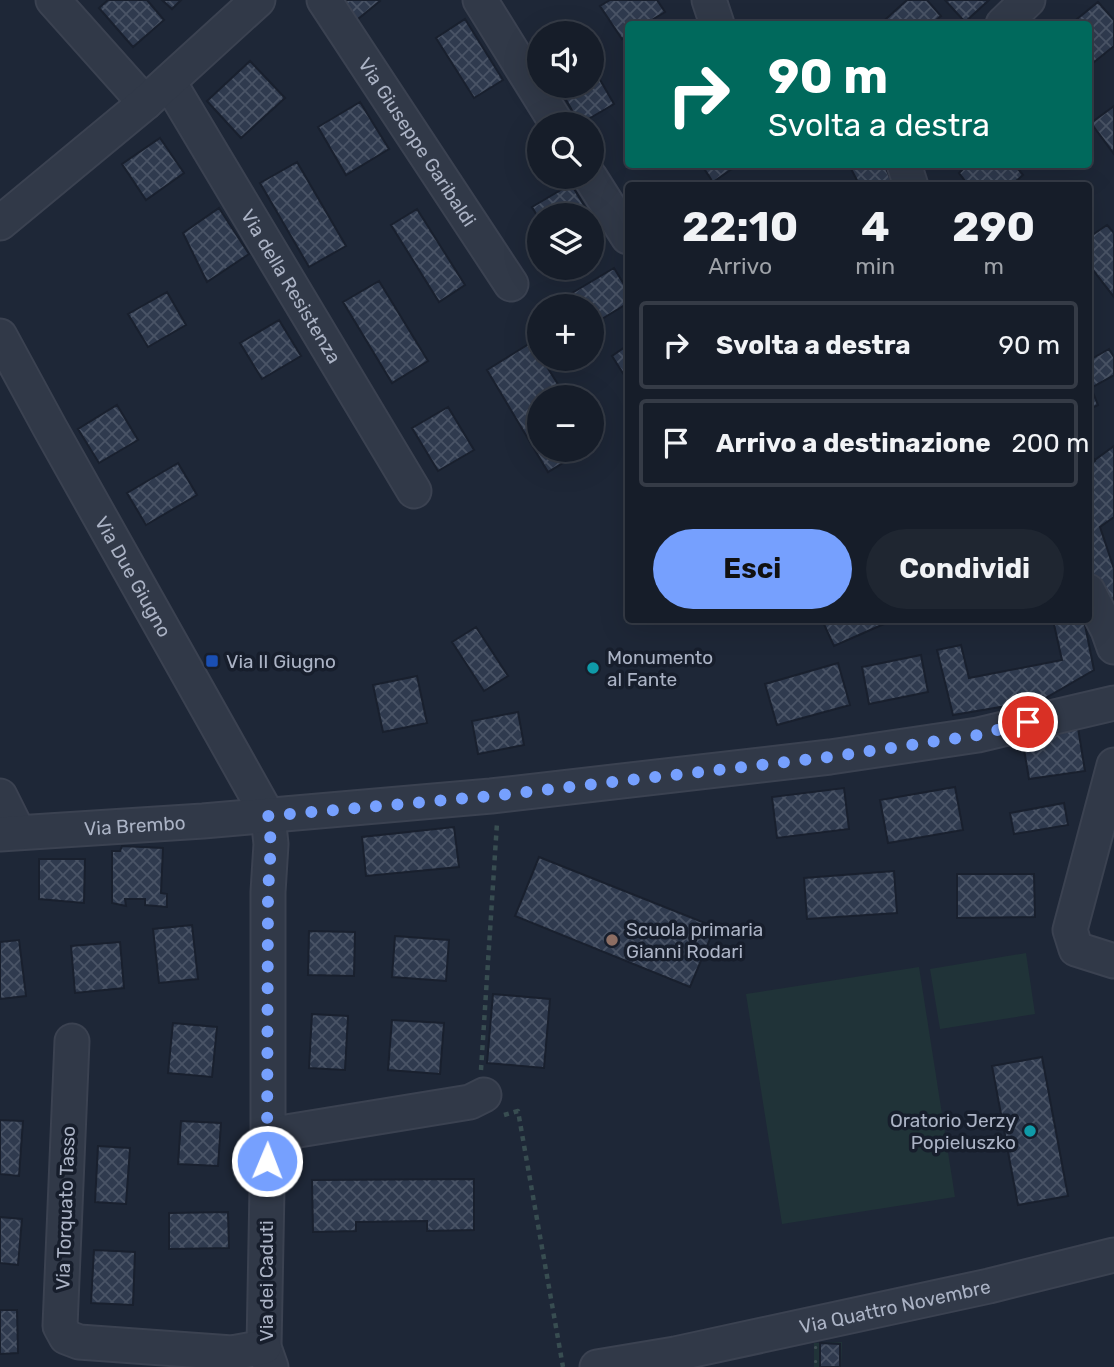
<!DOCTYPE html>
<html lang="it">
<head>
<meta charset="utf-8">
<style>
	:root { --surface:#161d29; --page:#1f2631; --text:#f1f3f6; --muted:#9ea2a8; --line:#353b46; --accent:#76a0fe }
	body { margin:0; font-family:Rubik,sans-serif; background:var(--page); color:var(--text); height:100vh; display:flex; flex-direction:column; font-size:26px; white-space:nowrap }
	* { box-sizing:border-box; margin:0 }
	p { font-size:23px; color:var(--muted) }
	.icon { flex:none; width:38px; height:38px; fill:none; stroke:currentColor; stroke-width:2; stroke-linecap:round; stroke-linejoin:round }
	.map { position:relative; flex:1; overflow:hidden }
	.drawer { position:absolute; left:625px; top:182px; width:467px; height:441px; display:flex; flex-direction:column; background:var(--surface); border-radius:7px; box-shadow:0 7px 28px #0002,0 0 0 2px var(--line) }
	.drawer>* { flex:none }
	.top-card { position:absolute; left:625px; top:21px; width:467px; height:147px; border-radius:7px; box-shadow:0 7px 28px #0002,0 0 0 2px var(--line); background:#00695c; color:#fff; overflow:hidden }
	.controls { position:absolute; left:527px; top:21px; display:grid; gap:14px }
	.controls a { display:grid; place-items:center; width:77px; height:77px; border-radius:50%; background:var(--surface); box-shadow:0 7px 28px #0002,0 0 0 2px var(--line); font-size:35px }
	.pin { position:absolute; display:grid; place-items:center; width:60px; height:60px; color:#fff; margin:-30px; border:4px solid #fff; border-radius:50%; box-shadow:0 2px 7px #0007 }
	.me { position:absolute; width:77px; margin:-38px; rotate:1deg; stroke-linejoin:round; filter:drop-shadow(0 0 5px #0008) }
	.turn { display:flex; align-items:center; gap:24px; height:147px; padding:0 28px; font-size:32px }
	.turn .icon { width:91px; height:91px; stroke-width:2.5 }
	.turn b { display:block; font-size:49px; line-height:60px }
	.eta { display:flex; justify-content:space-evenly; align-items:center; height:119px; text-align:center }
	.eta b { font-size:42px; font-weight:700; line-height:49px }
	.primary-button { display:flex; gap:14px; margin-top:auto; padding:14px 28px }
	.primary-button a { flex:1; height:80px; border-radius:42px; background:var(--accent); color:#111; font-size:28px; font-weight:700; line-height:80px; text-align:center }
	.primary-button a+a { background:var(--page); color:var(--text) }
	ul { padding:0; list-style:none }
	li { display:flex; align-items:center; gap:21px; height:88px; margin:0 14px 10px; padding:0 14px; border:4px solid var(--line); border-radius:7px }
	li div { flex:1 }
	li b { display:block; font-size:26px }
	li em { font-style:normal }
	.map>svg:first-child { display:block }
</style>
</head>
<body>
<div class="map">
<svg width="1114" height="1367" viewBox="0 0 1114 1367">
	<defs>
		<pattern id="park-dots" width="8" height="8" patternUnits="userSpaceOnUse" patternTransform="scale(1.75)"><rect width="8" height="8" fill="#203338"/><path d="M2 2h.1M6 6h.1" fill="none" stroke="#3e4e53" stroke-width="1.8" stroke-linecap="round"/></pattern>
		<pattern id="building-cross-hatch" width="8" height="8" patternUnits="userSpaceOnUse" patternTransform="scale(1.75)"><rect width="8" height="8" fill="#2f3a4e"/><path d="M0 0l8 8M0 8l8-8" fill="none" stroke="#4a5466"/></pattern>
	</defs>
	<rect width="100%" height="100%" fill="#1e2737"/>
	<!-- grass -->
	<path fill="#203338" d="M1026,953L1035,1014L940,1029L930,969Z
		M919,967L955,1197L782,1224L746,994Z"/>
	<!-- park -->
	<path fill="url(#park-dots)" d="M842,1342L841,1367H814V1343Z"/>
	<!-- building -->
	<path fill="url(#building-cross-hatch)" stroke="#19202e" stroke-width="2" d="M108,0H147L164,20L133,47L99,8Z
		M162,0H181L172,9Z
		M333,0H379L380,1L353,23Z
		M610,0H657L665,12L645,24H628V35L622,39L600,6Z
		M907,0H927L941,16L931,24H891L886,19Z
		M945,0H989L965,22Z
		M1098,2L1114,20V46L1088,67V24H1071Z
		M465,19L503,80L474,98L436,38Z
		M250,61L285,98L241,138L207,101Z
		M592,66L614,104L580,124L558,86H592Z
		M360,102L389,149L346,175L318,127Z
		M1114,106V154L1091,123Z
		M160,138L184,173L146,200L122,164Z
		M297,162L346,246L309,267L260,183Z
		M701,164H739L713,182Z
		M853,164H884L894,186H860L849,165Z
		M968,164H1014L1023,175L1015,182L1018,186H969L959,173Z
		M571,184L590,215H539V219L532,207Z
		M219,208L249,254L207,282L183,233Z
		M417,209L465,285L439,302L391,225Z
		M592,217L604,239L592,246Z
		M1107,225L1114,233V297L1093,270L1088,273V238Z
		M614,268L628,291V303L592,325V306H579L572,293Z
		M379,281L428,361L392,383L343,302Z
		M167,292L186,325L148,347L128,314Z
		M279,320L301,356L262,379L240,343Z
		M532,342L539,353V359H542L566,397H539V450H584L548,472L487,370Z
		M628,345V381L612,356Z
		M1109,349L1114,357V375L1091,388L1098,405L1088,410V361Z
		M117,405L138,440L99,463L78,429Z
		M448,407L474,450L438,471L412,428Z
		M1114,446V517L1100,527L1114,569V602L1108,606L1100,592L1090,571L1088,561V465Z
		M1088,449L1095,461L1088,465Z
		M178,463L197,495L146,525L127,493Z
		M822,620H893L834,646Z
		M1053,620H1084L1094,670L1042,700L953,715L937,650L961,645L969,678L1062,660Z
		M476,627L508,676L484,691L452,642Z
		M921,655L928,692L869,704L862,667Z
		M838,663L850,705L777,725L765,684Z
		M417,676L427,723L383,732L373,685Z
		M518,712L524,745L478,754L472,721Z
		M1078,728L1085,771L1029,779L1022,737Z
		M955,787L963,830L888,843L880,800Z
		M844,788L849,829L777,838L772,797Z
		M1064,803L1068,825L1014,834L1010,813Z
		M454,827L459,867L366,876L362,837Z
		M122,846L163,848L161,893L167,894V907L145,905V899H125L126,906L112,903V851H120Z
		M539,857L715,927L690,987L515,916Z
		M39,859H85L84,903L39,899Z
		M894,871L897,913L807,919L804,878Z
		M957,874H1034L1035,917L957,918Z
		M192,925L198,979L159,983L153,929Z
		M309,931L355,932L354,976L308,975Z
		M395,936L449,940L446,981L392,977Z
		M19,940L26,996L0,999V942Z
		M120,942L124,988L75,993L71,946Z
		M493,994L550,999L544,1068L487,1063Z
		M312,1014L348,1016L345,1070L309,1068Z
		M392,1020L444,1023L440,1074L388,1070Z
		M173,1023L217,1027L212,1077L168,1073Z
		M1042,1057L1068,1196L1018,1205L992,1066Z
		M0,1120L23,1121L19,1176L0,1174Z
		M181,1121L221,1123L218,1166L178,1164Z
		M98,1146L130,1148L126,1204L95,1202Z
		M474,1179V1230L427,1231V1221L356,1222V1231L313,1232L312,1180Z
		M228,1212L229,1248L169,1249V1213Z
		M0,1217L22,1219L18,1265L0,1263Z
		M94,1250L135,1252L133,1305L91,1303Z
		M0,1310H17L18,1353L0,1354Z
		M820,1343L840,1344V1367H820Z"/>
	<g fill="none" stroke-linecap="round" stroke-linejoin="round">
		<!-- minor casing -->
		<g stroke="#3b4251" stroke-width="37">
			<g id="minor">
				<path d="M53,0L145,103"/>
				<path id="s1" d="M324,0L511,284"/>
				<path d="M480,0L557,124"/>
				<path d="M709,0L717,24"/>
				<path d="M1003,24L1028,0"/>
				<path id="s2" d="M169,82L414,491"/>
				<path d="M904,164L911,186"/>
				<path d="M590,177L628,237"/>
				<path d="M0,223L145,103L258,0"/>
				<path id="s3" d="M0,336L50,428L268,816L271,844L268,892V1135L264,1347L271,1367"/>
				<path d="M1088,591L1108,630L1114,647"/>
				<path d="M1114,765L1070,930L1076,949L1114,961"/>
				<path d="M0,796L18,832"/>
				<path id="s4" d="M0,834L203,821L491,796L830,757L978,735L1114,703"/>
				<path d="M72,1041L60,1326L66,1337L79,1342L232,1353L264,1347"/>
				<path d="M268,1135L470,1102L484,1095"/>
				<path id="s5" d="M597,1367L675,1354L989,1286L1114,1255"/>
			</g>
		</g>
		<!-- path -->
		<path stroke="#384d51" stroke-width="4.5" stroke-dasharray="5 5" stroke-linecap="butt" d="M481,1070L497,823
			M504,1115L518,1111L563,1367"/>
		<!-- minor -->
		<use href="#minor" stroke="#313948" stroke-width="33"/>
	</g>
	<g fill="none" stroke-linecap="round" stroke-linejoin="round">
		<!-- route -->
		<path stroke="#76a0fe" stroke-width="12" stroke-dasharray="0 21.6" d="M267,1161L268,892L271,844L268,816L491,796L830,757L978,735L1028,722"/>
	</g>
	<!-- markers -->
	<rect fill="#1a4fb4" stroke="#171e2c" stroke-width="2.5" x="205" y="654" width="14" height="14" rx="3.5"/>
	<g fill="#0f9aa8" stroke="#171e2c" stroke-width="2.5">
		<circle cx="593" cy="668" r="7"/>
		<circle cx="1030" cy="1131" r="7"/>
	</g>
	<circle fill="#8d6e63" stroke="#171e2c" stroke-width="2.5" cx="612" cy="940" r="7"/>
	<g text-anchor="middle" stroke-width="7" stroke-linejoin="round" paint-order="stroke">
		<!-- street labels -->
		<g font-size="19" fill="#abb3c5" stroke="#171e2c">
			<text dy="7" stroke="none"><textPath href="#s1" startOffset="170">Via Giuseppe Garibaldi</textPath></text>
			<text dy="7" stroke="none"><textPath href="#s2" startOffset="238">Via della Resistenza</textPath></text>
			<text dy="7" stroke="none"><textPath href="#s3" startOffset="275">Via Due Giugno</textPath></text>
			<text dy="7" stroke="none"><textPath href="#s4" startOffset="135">Via Brembo</textPath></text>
			<text transform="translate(65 1208) rotate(-88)" y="7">Via Torquato Tasso</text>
			<text transform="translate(266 1281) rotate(-90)" y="7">Via dei Caduti</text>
			<text dy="7" stroke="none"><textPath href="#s5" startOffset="304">Via Quattro Novembre</textPath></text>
		</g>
		<!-- poi labels -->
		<g font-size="19" fill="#abb3c5" stroke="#171e2c" text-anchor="start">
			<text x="607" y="664">Monumento<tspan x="607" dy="22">al Fante</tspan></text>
			<text x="226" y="668">Via II Giugno</text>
			<text x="626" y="936">Scuola primaria<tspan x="626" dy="22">Gianni Rodari</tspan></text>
			<text x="1016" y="1127" text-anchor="end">Oratorio Jerzy<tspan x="1016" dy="22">Popieluszko</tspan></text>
		</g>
	</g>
</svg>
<div class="controls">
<a><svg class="icon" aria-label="sound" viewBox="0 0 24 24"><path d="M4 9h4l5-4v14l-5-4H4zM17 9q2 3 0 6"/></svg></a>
<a><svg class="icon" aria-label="search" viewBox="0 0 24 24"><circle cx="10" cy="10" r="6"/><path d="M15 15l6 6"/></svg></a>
<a><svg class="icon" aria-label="layers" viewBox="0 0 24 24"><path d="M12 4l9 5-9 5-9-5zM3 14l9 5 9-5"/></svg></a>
<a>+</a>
<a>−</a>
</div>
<div class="pin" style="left:1028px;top:722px;background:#d93025"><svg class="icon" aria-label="arrive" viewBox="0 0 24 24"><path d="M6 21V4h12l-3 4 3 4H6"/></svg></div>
<svg class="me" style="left:267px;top:1161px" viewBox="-20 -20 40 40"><circle r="17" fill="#76a0fe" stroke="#fff" stroke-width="3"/><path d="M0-11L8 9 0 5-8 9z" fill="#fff"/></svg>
<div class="top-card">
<div class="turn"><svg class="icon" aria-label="right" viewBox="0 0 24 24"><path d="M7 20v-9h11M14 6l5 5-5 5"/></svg><div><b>90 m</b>Svolta a destra</div></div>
</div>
<section class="drawer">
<div class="eta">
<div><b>22:10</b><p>Arrivo</p></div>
<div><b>4</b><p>min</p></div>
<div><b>290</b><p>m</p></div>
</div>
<ul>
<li><svg class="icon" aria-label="right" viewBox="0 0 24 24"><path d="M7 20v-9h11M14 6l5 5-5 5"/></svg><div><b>Svolta a destra</b></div><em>90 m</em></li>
<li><svg class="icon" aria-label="arrive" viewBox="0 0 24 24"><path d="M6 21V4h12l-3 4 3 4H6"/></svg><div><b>Arrivo a destinazione</b></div><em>200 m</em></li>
</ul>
<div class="primary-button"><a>Esci</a><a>Condividi</a></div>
</section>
</div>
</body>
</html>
